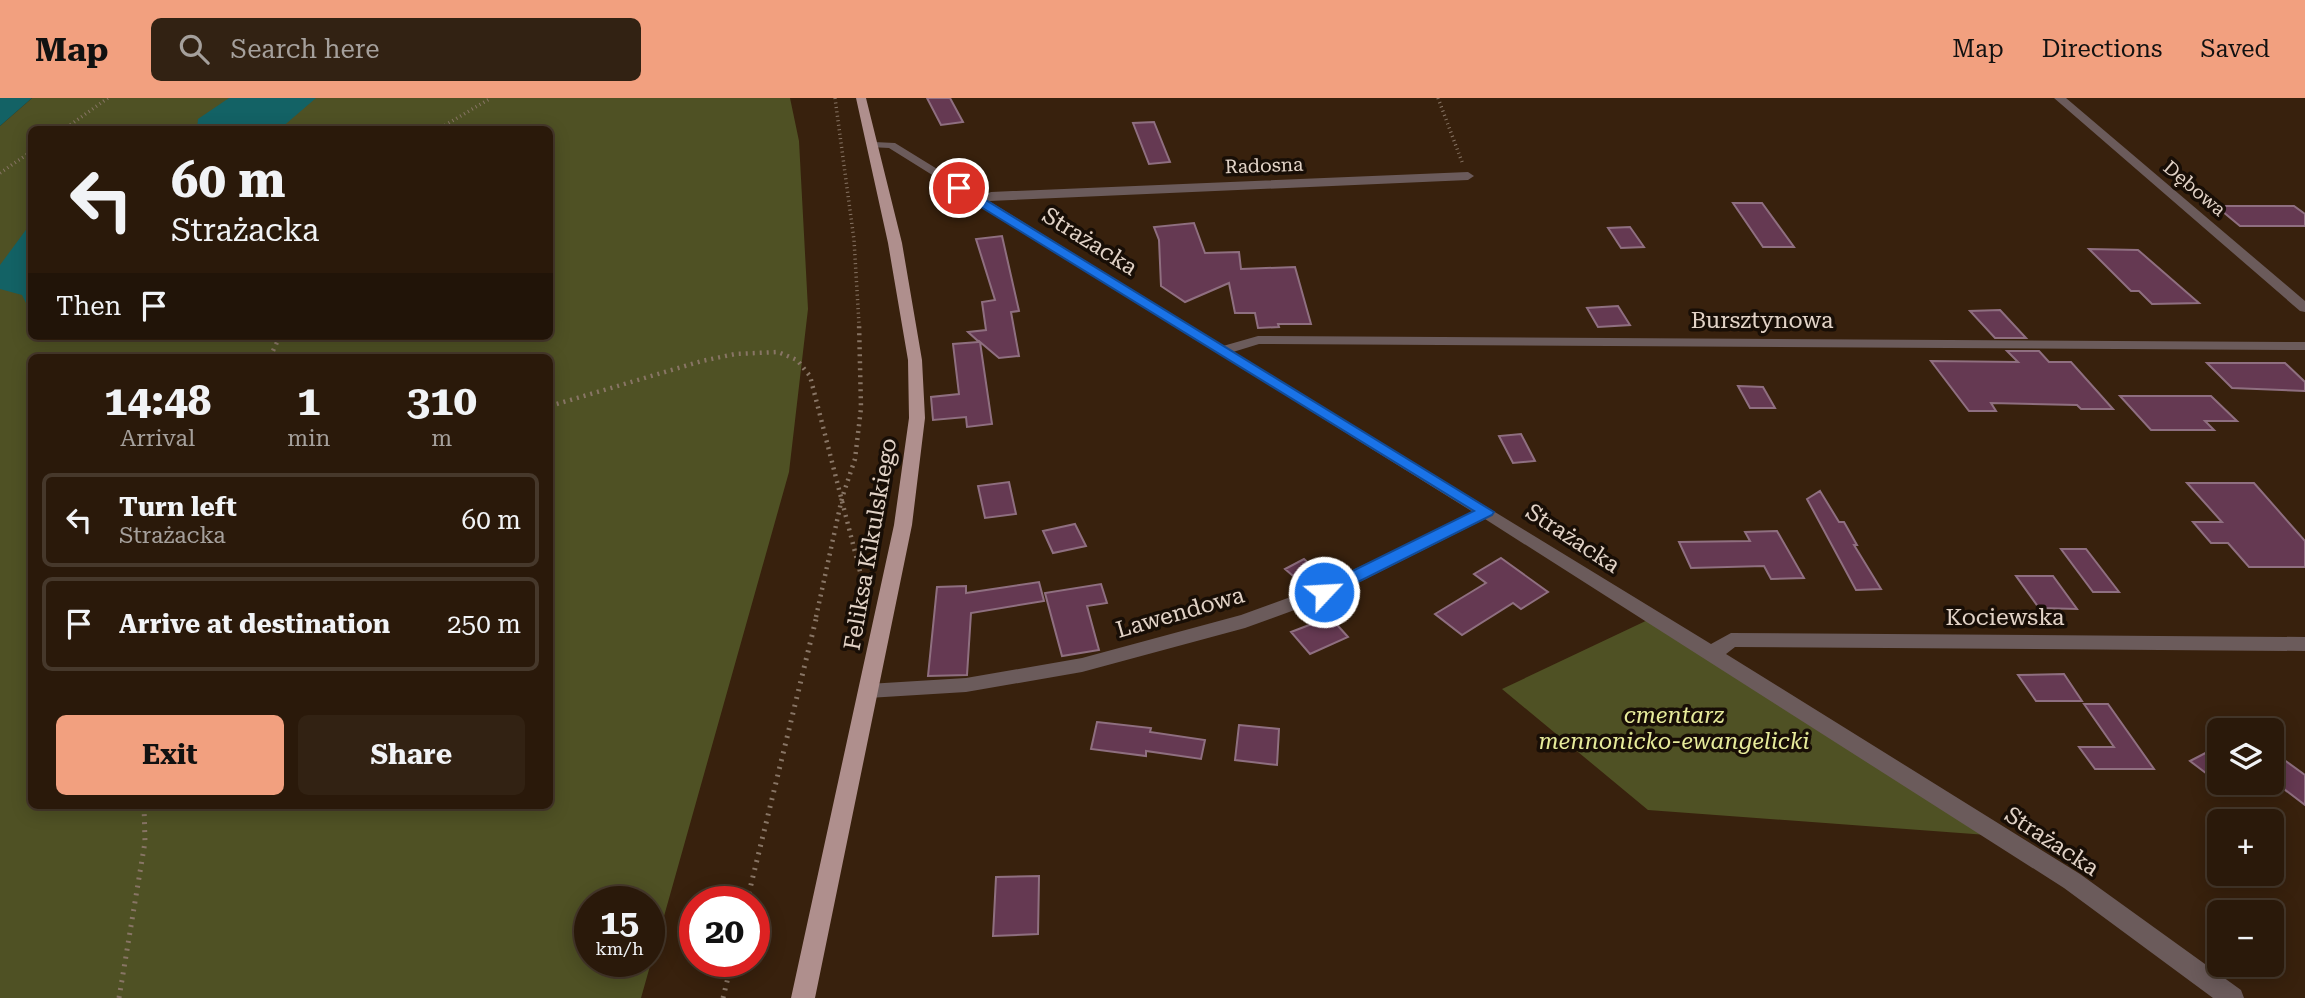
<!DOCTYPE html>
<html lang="en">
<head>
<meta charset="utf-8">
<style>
	:root { --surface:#2a190a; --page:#322213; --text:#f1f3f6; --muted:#a5a09c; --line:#46382b; --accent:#f2a07f }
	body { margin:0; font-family:"Roboto Serif",serif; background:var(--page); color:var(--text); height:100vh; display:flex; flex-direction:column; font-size:26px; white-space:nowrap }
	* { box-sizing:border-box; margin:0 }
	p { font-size:23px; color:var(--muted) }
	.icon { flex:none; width:38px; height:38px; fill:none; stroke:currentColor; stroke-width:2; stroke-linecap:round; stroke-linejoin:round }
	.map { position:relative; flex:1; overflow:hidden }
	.sheet { position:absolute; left:28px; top:256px; width:525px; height:455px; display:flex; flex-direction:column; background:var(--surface); border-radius:10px; box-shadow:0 4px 18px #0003,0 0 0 2px var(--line) }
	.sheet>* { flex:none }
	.top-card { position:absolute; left:28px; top:28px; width:525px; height:214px; border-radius:10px; box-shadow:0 4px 18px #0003,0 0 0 2px var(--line); background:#2a190a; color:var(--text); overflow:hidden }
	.buttons { position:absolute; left:2207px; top:620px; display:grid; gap:14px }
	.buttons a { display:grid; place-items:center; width:77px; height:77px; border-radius:10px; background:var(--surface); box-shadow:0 4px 18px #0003,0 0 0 2px var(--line); font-size:35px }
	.speed { position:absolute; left:574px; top:788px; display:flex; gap:14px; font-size:35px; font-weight:700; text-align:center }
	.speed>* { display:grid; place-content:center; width:91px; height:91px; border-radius:50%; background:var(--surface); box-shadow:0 4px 18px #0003,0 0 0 2px var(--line); line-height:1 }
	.speed small { font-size:18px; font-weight:400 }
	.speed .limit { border:10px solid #d22; background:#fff; color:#111 }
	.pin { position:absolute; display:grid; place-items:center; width:60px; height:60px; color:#fff; margin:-30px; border:4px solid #fff; border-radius:50%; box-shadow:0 2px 7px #0007 }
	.me { position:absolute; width:77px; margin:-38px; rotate:65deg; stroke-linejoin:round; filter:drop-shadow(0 0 5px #0008) }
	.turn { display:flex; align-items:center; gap:24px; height:147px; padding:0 28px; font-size:32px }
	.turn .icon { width:91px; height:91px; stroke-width:2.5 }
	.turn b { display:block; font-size:49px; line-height:60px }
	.then { display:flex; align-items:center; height:66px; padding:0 28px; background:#0003; gap:14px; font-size:26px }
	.eta { display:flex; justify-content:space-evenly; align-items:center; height:119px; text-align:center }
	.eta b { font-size:42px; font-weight:700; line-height:49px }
	.cta { display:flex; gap:14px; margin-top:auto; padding:14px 28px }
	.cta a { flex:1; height:80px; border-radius:10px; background:var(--accent); color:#111; font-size:28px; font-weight:700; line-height:80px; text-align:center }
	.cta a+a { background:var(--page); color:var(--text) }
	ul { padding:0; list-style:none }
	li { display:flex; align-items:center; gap:21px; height:94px; margin:0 14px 10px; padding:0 14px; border:4px solid var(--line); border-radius:10px }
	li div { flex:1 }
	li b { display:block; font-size:26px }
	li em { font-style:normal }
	header { display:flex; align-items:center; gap:42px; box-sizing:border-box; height:98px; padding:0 35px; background:var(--accent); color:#111 }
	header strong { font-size:33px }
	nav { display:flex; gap:38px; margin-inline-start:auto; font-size:24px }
	.search { width:490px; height:63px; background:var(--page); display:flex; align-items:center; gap:18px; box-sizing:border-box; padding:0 24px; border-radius:10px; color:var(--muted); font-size:26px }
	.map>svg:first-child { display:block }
</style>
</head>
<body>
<header>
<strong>Map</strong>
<div class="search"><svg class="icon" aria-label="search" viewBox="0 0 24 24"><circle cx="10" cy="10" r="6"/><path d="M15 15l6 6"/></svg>Search here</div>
<nav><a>Map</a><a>Directions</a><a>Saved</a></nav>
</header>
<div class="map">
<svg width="2305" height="900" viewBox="0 0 2305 900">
	<rect width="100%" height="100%" fill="#38210d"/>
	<!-- green -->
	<path fill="#4f5124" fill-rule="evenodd" d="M32,0H790L799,43L808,211L789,374L641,900H0V28ZM32,32H550V238H32ZM32,259H550V707H32ZM590,803H649V863H590Z
		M1652,520L1987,737L1648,712L1502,591Z"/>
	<!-- water -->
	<path fill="#136265" d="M0,0H32L0,28Z
		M229,0H316L280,31H197L198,21Z
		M31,125V215L22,197L0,191V167Z"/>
	<!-- building -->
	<path fill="#653952" stroke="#8f6f80" stroke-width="2" d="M927,0H950L963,24L941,27Z
		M1154,24L1170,64L1149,66L1133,25Z
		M1733,105H1762L1794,149H1763Z
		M2216,108H2294L2305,116V128H2240Z
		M1194,125L1205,155L1239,154L1241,171L1295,169L1311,226H1278L1279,229L1258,230L1255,215H1235L1229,185L1185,204L1161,188L1159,142L1154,129Z
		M1630,129L1644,149L1621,150L1608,130Z
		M1002,138L1019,213L1011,214L1019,258L999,260L980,244L992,326L967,329L966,319L933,322L931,299L959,296L953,246L979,244L968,234L986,232L982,204L995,202L976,141Z
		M2089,151L2138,152L2199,205L2152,206L2139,193H2131Z
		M1618,208L1630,227L1598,229L1587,210Z
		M2000,212L2026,240H1995L1970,213Z
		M2007,253H2039L2049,264H2071L2113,311H2081L2077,307L1991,305L1996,313H1969L1931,263L2018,264Z
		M2207,265H2285L2305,284V293L2232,290Z
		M1738,288L1763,289L1775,310H1750Z
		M2120,298H2211L2237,323H2205L2214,332H2151Z
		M1521,336L1535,363L1513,365L1499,338Z
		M1009,384L1016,416L985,420L978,388Z
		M2187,385H2254L2305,443V469H2249L2228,445H2211L2193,424H2222Z
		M1820,393L1839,424H1844L1857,447H1854L1881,491L1856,492L1807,401Z
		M1075,426L1086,448L1053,455L1043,433Z
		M1777,433L1804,480L1771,481L1764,468L1691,470L1679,444L1750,443L1745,434Z
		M2061,451H2086L2119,494H2093Z
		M1501,460L1548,494L1521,511L1513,505L1462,537L1435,516L1486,485L1474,476Z
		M1304,461L1327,482L1307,490L1285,471Z
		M2016,478H2053L2077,511L2039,510Z
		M1039,484L1044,503L971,515L967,577L928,578L937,489L966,488V495Z
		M1101,486L1107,505L1087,508L1099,552L1062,558L1045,495Z
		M1330,519L1348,539L1310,556L1291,534Z
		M2064,576L2082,603H2036L2018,577Z
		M2084,606H2108L2154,671H2095L2079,649H2114Z
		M1097,624L1151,630L1150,634L1205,642L1201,661L1146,653V658L1091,651Z
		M1239,627L1279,631L1277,667L1235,662Z
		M2219,648V685L2190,663Z
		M2272,653L2305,677V707L2272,682Z
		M1039,778L1038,836L993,838L996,779Z"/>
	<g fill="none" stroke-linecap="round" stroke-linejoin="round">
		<!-- path-far2 -->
		<path stroke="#887565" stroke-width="3.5" stroke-dasharray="1 3.5" stroke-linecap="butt" d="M835,0L854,142L859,226
			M1438,0L1462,64
			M63,32L108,0
			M437,32L491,0
			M0,75L32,53"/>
		<!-- path-far1 -->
		<path stroke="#887565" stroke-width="4.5" stroke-dasharray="2 5" stroke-linecap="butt" d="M270,259L280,238
			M550,308L702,263L735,256L778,254L797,262L810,278L866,497
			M816,519L842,400L855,361L861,310L859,224"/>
		<!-- path -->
		<path stroke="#887565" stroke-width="5" stroke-dasharray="2 6" stroke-linecap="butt" d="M747,803L817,517
			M119,900L145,744L144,707
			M723,900L732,863"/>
		<!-- minor -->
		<path fill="#6b5b5b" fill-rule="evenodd" d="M2054,0H2066L2305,203V214L2300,213Z
			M874,44L895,45L981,98L991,94L1468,74L1474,78L1468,82L989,103L1223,248L1258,238L2305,244V252L1259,246L1233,254L1711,546L1731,535L2305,539V553L1735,549L1726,556L2080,776L2241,892L2244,900H2213L2064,790L1485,421L1330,499L1245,530L1082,574L966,594L868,600L861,598L858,593L861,588L868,586L966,580L1082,560L1241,517L1318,489L1473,414L889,50L870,49L868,47Z"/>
		<!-- major -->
		<path fill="#af8f8d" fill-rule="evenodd" d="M856,0H866L902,145L922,262L925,320L912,427L815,900H791L894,427L909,320L908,262L888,145Z"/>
	</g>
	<!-- route -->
	<path fill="#1a73e8" stroke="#114b97" stroke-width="2" d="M955,88H963L1494,414L1492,417L1330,498H1318L1316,494L1318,490L1474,413L955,93Z"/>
	<g text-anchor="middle" stroke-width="7" stroke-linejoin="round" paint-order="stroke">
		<!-- far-street labels -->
		<g font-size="19" fill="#e2d3c7" stroke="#180e06">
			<text transform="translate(1264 67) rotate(-2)" y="7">Radosna</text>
			<text transform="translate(2195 90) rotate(40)" y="7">Dębowa</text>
		</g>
		<!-- street labels -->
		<g font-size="23" fill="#e2d3c7" stroke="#180e06">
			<text transform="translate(1090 143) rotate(32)" y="8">Strażacka</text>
			<text x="1762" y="230">Bursztynowa</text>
			<text transform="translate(1573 440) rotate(33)" y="8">Strażacka</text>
			<text transform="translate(870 446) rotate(-80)" y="8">Feliksa Kikulskiego</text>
			<text transform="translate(1180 514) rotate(-16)" y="8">Lawendowa</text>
			<text x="2005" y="527">Kociewska</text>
			<text transform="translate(2052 743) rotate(33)" y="8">Strażacka</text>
		</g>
		<!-- park labels -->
		<g font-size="23" font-style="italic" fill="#e7eb9b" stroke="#180e06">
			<text x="1674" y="625">cmentarz<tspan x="1674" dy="26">mennonicko-ewangelicki</tspan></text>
		</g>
	</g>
</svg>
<div class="buttons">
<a><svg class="icon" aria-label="layers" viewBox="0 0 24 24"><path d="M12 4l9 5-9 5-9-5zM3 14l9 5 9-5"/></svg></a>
<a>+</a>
<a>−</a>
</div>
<div class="speed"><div>15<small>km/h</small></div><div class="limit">20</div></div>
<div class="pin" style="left:959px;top:90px;background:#d93025"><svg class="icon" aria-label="arrive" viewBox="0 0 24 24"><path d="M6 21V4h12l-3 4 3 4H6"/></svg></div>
<svg class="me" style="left:1324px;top:494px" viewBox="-20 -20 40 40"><circle r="17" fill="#1a73e8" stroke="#fff" stroke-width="3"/><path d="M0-11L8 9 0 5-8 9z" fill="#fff"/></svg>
<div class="top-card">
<div class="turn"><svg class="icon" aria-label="left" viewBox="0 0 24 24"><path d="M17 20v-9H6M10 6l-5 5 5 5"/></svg><div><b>60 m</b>Strażacka</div></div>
<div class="then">Then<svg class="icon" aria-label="arrive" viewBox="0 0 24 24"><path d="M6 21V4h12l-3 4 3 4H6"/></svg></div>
</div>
<section class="sheet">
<div class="eta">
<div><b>14:48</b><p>Arrival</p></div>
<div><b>1</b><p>min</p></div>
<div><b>310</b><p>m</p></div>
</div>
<ul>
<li><svg class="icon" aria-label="left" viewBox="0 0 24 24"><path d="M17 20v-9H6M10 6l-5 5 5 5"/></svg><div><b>Turn left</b><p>Strażacka</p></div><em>60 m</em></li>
<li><svg class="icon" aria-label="arrive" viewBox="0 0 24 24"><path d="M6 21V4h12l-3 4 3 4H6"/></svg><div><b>Arrive at destination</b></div><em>250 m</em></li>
</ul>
<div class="cta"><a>Exit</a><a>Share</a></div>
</section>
</div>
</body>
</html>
